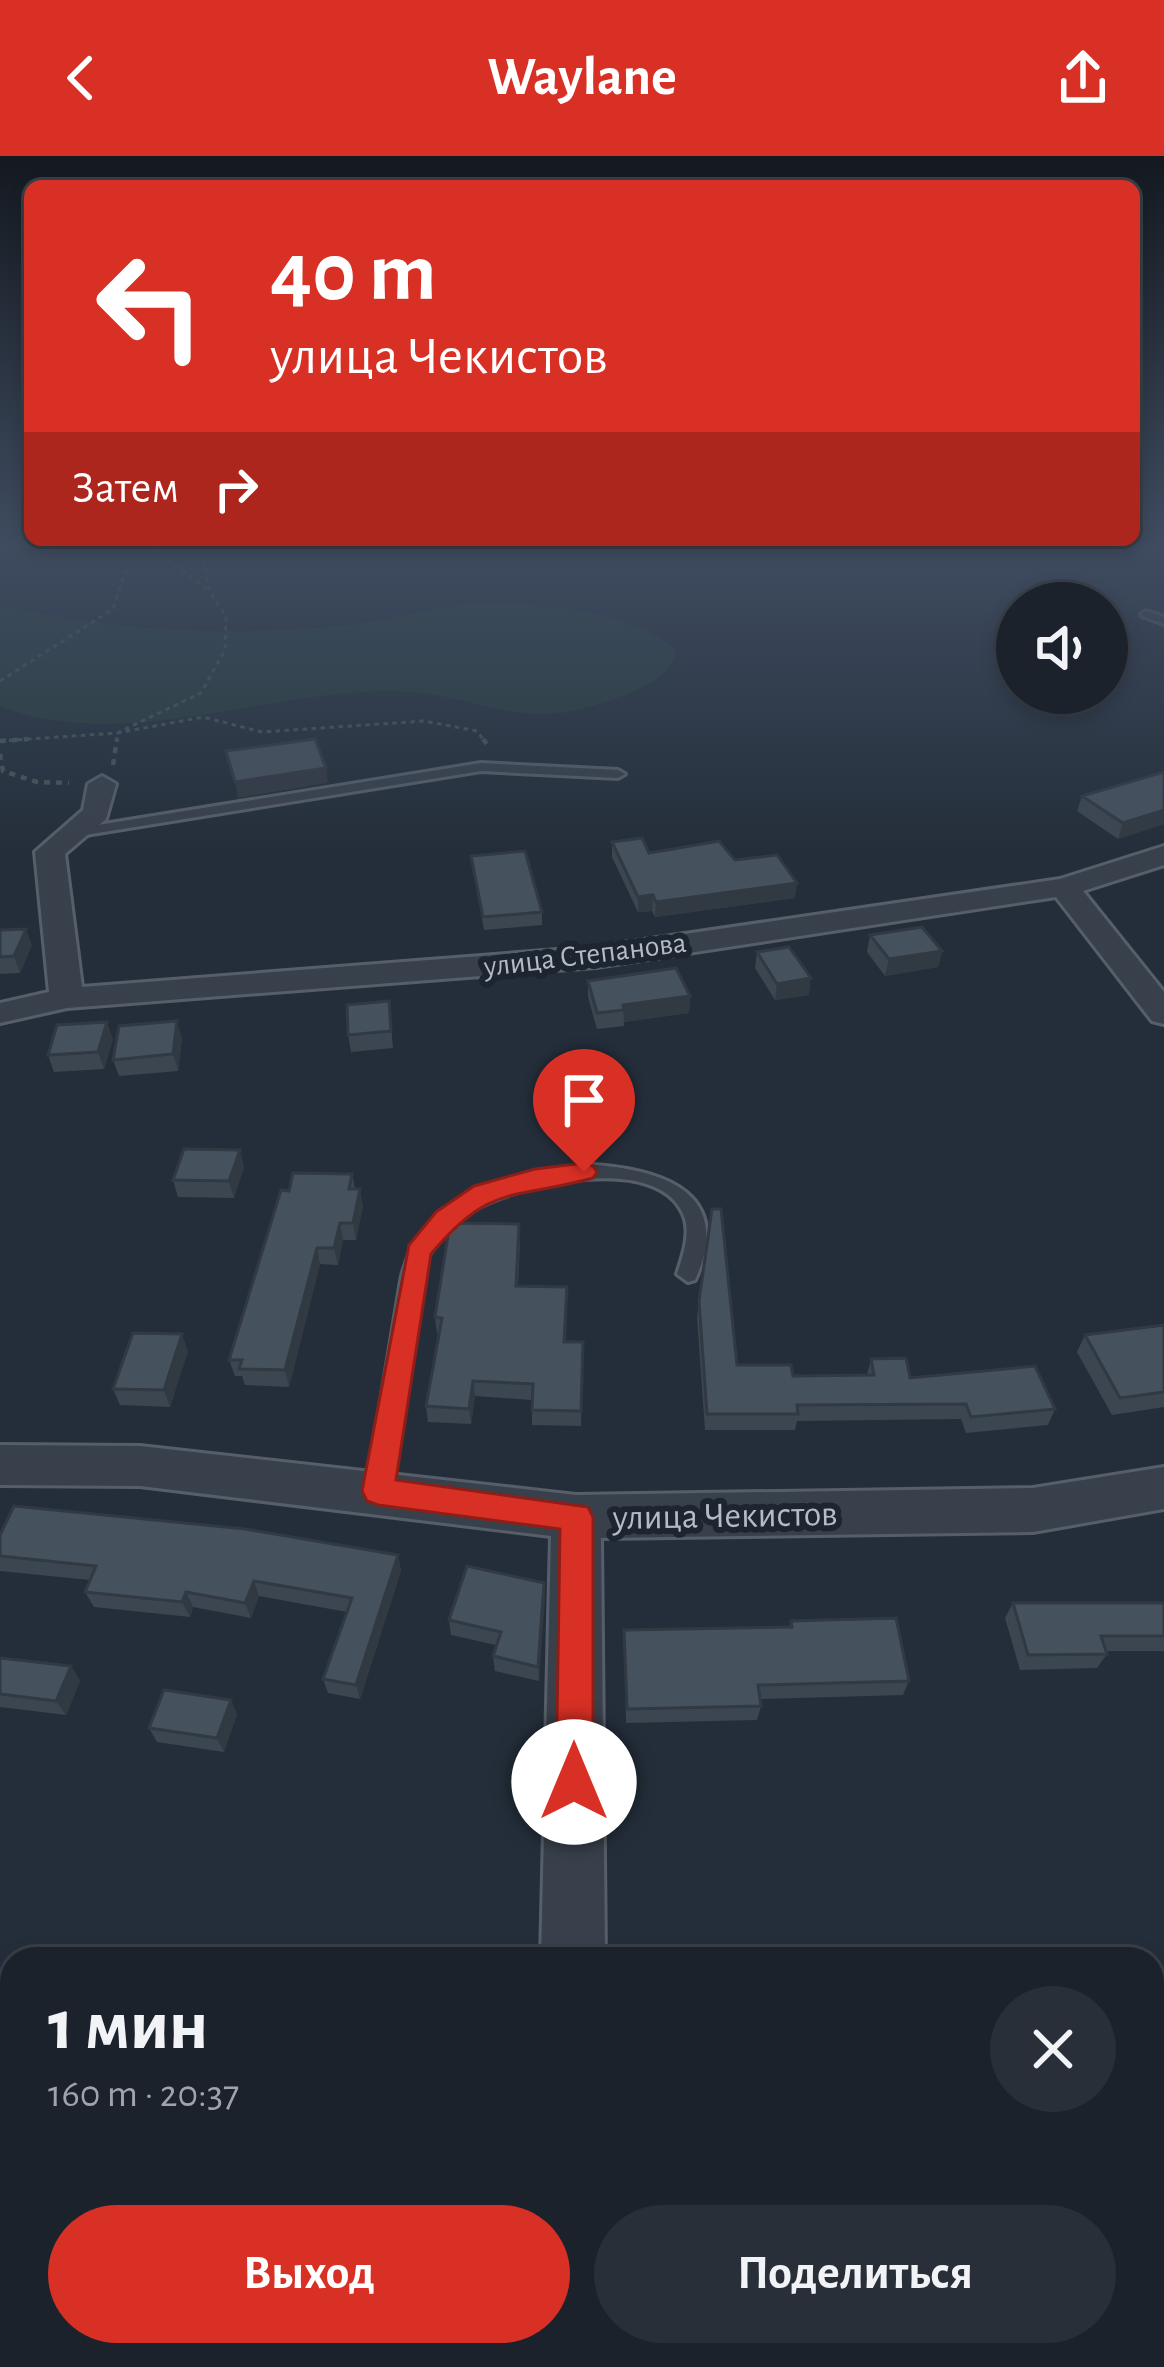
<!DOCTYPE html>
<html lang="ru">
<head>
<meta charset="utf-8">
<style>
	:root { --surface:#1b222c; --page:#282f38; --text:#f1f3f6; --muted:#a0a4a9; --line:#393f48; --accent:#d93025 }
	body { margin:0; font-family:"Alegreya Sans",sans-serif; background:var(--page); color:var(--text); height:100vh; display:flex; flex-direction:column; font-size:45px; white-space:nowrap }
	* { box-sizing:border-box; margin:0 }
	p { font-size:39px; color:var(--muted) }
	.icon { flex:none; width:66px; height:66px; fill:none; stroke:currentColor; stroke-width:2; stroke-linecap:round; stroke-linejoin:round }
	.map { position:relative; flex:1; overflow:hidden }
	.details { position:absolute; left:0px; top:1791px; width:1164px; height:420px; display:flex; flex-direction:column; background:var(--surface); border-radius:36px 36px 0 0; box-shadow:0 6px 18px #0003,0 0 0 3px var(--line) }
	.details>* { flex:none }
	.hud { position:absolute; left:24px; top:24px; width:1116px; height:366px; border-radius:18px; box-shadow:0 6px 18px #0003,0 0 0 3px var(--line); background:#d93025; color:#fff; overflow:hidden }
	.buttons { position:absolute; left:996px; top:426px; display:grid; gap:24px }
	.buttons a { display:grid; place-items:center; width:132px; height:132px; border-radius:50%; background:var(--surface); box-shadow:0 6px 18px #0003,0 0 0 3px var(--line); font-size:60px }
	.pin { position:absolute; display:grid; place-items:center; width:102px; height:102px; color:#fff; margin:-123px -51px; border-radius:50% 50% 50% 0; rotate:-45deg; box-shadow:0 0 12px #0007 }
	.pin .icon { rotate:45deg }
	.me { position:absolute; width:132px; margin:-66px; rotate:0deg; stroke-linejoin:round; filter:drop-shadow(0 0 9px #0008) }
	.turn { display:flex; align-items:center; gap:42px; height:252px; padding:0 48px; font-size:54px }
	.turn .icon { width:156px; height:156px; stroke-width:2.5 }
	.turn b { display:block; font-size:84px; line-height:102px }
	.then { display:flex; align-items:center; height:114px; padding:0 48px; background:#0003; gap:24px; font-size:45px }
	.round { display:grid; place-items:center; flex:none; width:126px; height:126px; border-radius:63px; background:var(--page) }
	.headline { display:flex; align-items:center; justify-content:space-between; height:204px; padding:0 48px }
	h1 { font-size:72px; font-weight:600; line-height:90px }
	.cta { display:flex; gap:24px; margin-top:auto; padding:24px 48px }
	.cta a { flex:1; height:138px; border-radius:72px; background:var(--accent); color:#fff; font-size:48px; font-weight:600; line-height:138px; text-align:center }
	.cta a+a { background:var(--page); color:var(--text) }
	header { display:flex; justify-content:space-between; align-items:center; height:156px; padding:0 48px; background:var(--accent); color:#fff; font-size:54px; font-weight:600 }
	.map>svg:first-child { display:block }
</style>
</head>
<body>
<header><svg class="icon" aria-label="back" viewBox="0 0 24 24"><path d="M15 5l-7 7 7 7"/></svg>Waylane<svg class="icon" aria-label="share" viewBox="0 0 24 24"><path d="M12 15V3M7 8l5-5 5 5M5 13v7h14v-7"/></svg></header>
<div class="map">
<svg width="1164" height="2211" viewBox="0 0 1164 2211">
	<rect width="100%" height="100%" fill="#242e3a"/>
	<!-- green -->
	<path fill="#273b3c" d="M504,447C558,451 633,456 675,494C676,528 600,549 572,555C513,567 465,539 409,536C280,528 124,600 0,550V449C111,476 227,480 340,470C395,465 448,444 504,447Z"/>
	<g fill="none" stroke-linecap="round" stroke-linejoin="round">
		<!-- lane casing -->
		<g stroke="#565e69" stroke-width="6">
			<path id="lane" d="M1146,455L1164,461V468L1142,460L1141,458Z
				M481,607L618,614L625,618L618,622L481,615L73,681L66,677L73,673Z
				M596,1009C666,1015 734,1038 695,1124L688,1126L677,1118C682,1102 690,1081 685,1063C663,994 518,1028 474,1054C454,1066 441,1081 428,1100L390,1335L387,1342L378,1346L369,1342L366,1335L401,1125C418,1036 519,1016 596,1009Z"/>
		</g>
		<!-- street casing -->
		<g stroke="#565e69" stroke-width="6">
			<path id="street" d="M102,620L116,628L106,663L65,698L82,831L596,791L1060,723L1164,690V709L1083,735L1164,836V868L1152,865L1056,741L596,811L67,852L0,867V847L49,836L35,696L83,654L88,628Z
				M0,1289L140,1290L576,1339L1033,1332L1164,1311V1353L1033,1376L601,1382L605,1803H541L551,1380L140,1330L0,1329Z
				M0,2093L12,2095V2169L0,2167Z
				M915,2199H1001L1006,2211H920Z"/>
		</g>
		<!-- path-far1 -->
		<path stroke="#445659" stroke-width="3" stroke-dasharray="4.5 4.5" stroke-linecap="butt" d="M146,387L207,433
			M0,525L113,453L135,387
			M0,585L117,577L201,537L225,494L226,461L210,436L201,394L205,387
			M117,586V577L203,561L262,576L424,565L477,575L485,586"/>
		<!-- path -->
		<path stroke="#445659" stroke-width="4.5" stroke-dasharray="6 6" stroke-linecap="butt" d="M483,583L489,591
			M0,585L28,583
			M0,598L3,615L37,626L69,627
			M113,609L117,583"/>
		<!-- lane -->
		<use href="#lane" fill="#38404b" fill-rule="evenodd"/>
		<!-- street -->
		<use href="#street" fill="#38404b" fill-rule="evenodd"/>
	</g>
	<!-- wall -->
	<path fill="#3c4651" d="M1164,616V668L1118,683L1077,655L1082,640Z
		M612,686L649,697L735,704L795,742L655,761L652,755L638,756L612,701Z
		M471,700L542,756V769L484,774Z
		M0,774L32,789L20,817L0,818Z
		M870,779L942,795L938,811L885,820L867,796Z
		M757,796L809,839L775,844L755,812Z
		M588,825L690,840L689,857L624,866V870L597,873L588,841Z
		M389,845L393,892L351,896L348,879Z
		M182,882L178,915L119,920L113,904Z
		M113,883L104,913L54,916L48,899Z
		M244,1011L234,1042L178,1041L173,1024Z
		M352,1018L355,1033L363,1050L356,1084H343L338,1109L320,1108L289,1231L245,1229L242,1220H235L229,1204L289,1035Z
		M712,1053L737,1209L793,1220L867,1219L871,1203L910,1222L1055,1253L1048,1269L966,1277L961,1263L797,1265L795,1274H705L697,1161Z
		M520,1084L518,1130L567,1131L566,1186H583L581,1270L532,1269V1244L475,1240L471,1268L428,1266L426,1250L439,1177H437L435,1161Z
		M1164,1169V1251L1112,1259L1077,1196L1085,1179Z
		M188,1195L170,1251L120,1249L113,1233Z
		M0,1379L398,1399L401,1415L360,1543L328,1537L323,1523L347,1456L259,1440L251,1462L193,1451L190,1461L94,1451L85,1436L90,1424L0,1415Z
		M544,1427L539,1525L495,1515L493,1500L496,1489L451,1479L449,1464Z
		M1013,1447H1164V1495H1106L1107,1498L1097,1512L1020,1514L1005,1462Z
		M791,1465L909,1525L903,1539L760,1543L761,1550L757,1564L626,1567L624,1474L789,1471Z
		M0,1502L71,1510L80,1525L66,1559L0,1551Z
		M237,1558L224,1596L157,1586L149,1572Z"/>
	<!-- shaded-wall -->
	<path fill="#313942" d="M326,612L328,627L238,642L235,626Z
		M1164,654V668L1118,683L1123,667Z
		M797,727L795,742L655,761L656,746Z
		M653,739L652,755L638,756V741Z
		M26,773L32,789L20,817L14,800Z
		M942,795L938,811L885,820L889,803Z
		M811,822L809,839L775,844L777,828Z
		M690,840L689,857L624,866L623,849Z
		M177,865L182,882L178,915L173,898Z
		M107,866L113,883L104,913L98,896Z
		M240,994L244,1011L234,1042L229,1025Z
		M360,1033L363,1050L356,1084L353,1067Z
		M340,1067L343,1084L338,1109L334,1092Z
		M317,1092L320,1108L289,1231L285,1214Z
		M182,1178L188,1195L170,1251L164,1234Z
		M473,1225L475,1240L471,1268L469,1253Z
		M398,1399L401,1415L360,1543L356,1529Z
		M254,1425L259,1440L251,1462L245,1447Z
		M544,1427L545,1442L539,1525L538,1511Z
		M186,1436L193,1451L190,1461L182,1446Z
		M71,1510L80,1525L66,1559L56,1545Z
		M231,1544L237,1558L224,1596L217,1582Z
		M341,2199H348L346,2211H340Z"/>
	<!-- building -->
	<path fill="#46515e" stroke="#313942" stroke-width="3" d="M315,583L326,612L235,626L226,595Z
		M1164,616V654L1123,667L1082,640Z
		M642,682L649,697L719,685L735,704L777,699L797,727L656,746L653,739L638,741L612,686Z
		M525,695L542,756L483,761L471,700Z
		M922,771L942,795L889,803L870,779Z
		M26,773L14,800L0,801V774Z
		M789,791L811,822L777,828L757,796Z
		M676,812L690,840L623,849L624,854L597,857L588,825Z
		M389,845L391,875L348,879L347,849Z
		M177,865L173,898L113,904L119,870Z
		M107,866L98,896L48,899L57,869Z
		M184,993L240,994L229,1025L173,1024Z
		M293,1017L352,1018L349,1033H360L353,1067H340L334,1092H317L285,1214L239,1213L242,1204H229L281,1034L289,1035Z
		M712,1053H721L737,1209H791L793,1220L874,1219L871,1203L906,1202L910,1222L1035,1210L1055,1253L971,1261L966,1248L797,1249L798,1258H707L699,1145Z
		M450,1067L519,1068L516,1130L567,1131L564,1186H583L581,1255L532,1254L533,1228L473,1225L469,1253L426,1250L442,1162L435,1161Z
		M1164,1169V1236L1120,1242L1085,1179Z
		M133,1177L182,1178L164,1234L113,1233Z
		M14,1350L245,1373L398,1399L356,1529L323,1523L352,1442L254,1425L245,1447L186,1436L182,1446L85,1436L96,1410L0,1400V1379Z
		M467,1410L544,1427L538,1511L493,1500L501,1476L449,1464Z
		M1013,1447H1164V1480H1101L1107,1498L1028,1499Z
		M896,1462L909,1525L758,1529L761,1550L627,1553L624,1474L792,1471L791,1465Z
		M0,1502L71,1510L56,1545L0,1538Z
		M164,1534L231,1544L217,1582L149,1572Z
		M264,2199H341L340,2211H262Z
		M706,2199H765L761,2211H702Z"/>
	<!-- sky -->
	<linearGradient id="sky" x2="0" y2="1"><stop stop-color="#141920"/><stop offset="0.56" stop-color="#3f4c60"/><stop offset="1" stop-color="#3f4c60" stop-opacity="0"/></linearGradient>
	<rect width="1164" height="696" fill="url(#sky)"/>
	<!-- route -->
	<path fill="#d93025" stroke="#8d1f18" stroke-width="3" d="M584,1007L593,1010L597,1016L593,1022C514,1044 491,1026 431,1098L396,1324L588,1351L593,1361V1626L588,1639L574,1645L561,1639L556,1626L560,1373L378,1349L367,1345L362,1335L409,1089L436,1056L474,1030L535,1013Z"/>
	<g text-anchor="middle" stroke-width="12" stroke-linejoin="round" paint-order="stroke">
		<!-- far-street labels -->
		<g font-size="30" fill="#b3bbc6" stroke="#1d2530">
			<text transform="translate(585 798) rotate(-7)" y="10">улица Степанова</text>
		</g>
		<!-- street labels -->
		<g font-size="36" fill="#b3bbc6" stroke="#1d2530">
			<text transform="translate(725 1358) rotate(-1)" y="13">улица Чекистов</text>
		</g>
	</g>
</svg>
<div class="buttons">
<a><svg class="icon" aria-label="sound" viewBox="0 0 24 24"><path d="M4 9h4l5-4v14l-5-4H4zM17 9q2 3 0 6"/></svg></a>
</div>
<div class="pin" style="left:584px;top:1016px;background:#d93025"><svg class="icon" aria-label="arrive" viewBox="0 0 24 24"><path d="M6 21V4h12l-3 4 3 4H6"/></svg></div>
<svg class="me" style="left:574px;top:1626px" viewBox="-20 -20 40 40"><circle r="19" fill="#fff"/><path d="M0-13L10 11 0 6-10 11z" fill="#d93025"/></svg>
<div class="hud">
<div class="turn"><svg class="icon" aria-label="left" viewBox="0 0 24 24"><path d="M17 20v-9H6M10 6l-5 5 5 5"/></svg><div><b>40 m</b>улица Чекистов</div></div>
<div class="then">Затем<svg class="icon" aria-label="right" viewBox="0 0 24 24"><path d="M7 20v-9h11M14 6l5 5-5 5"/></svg></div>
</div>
<section class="details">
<div class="headline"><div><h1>1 мин</h1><p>160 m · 20:37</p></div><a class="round"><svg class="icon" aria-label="close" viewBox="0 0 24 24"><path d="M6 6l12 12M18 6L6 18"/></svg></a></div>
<div class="cta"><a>Выход</a><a>Поделиться</a></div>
</section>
</div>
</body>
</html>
